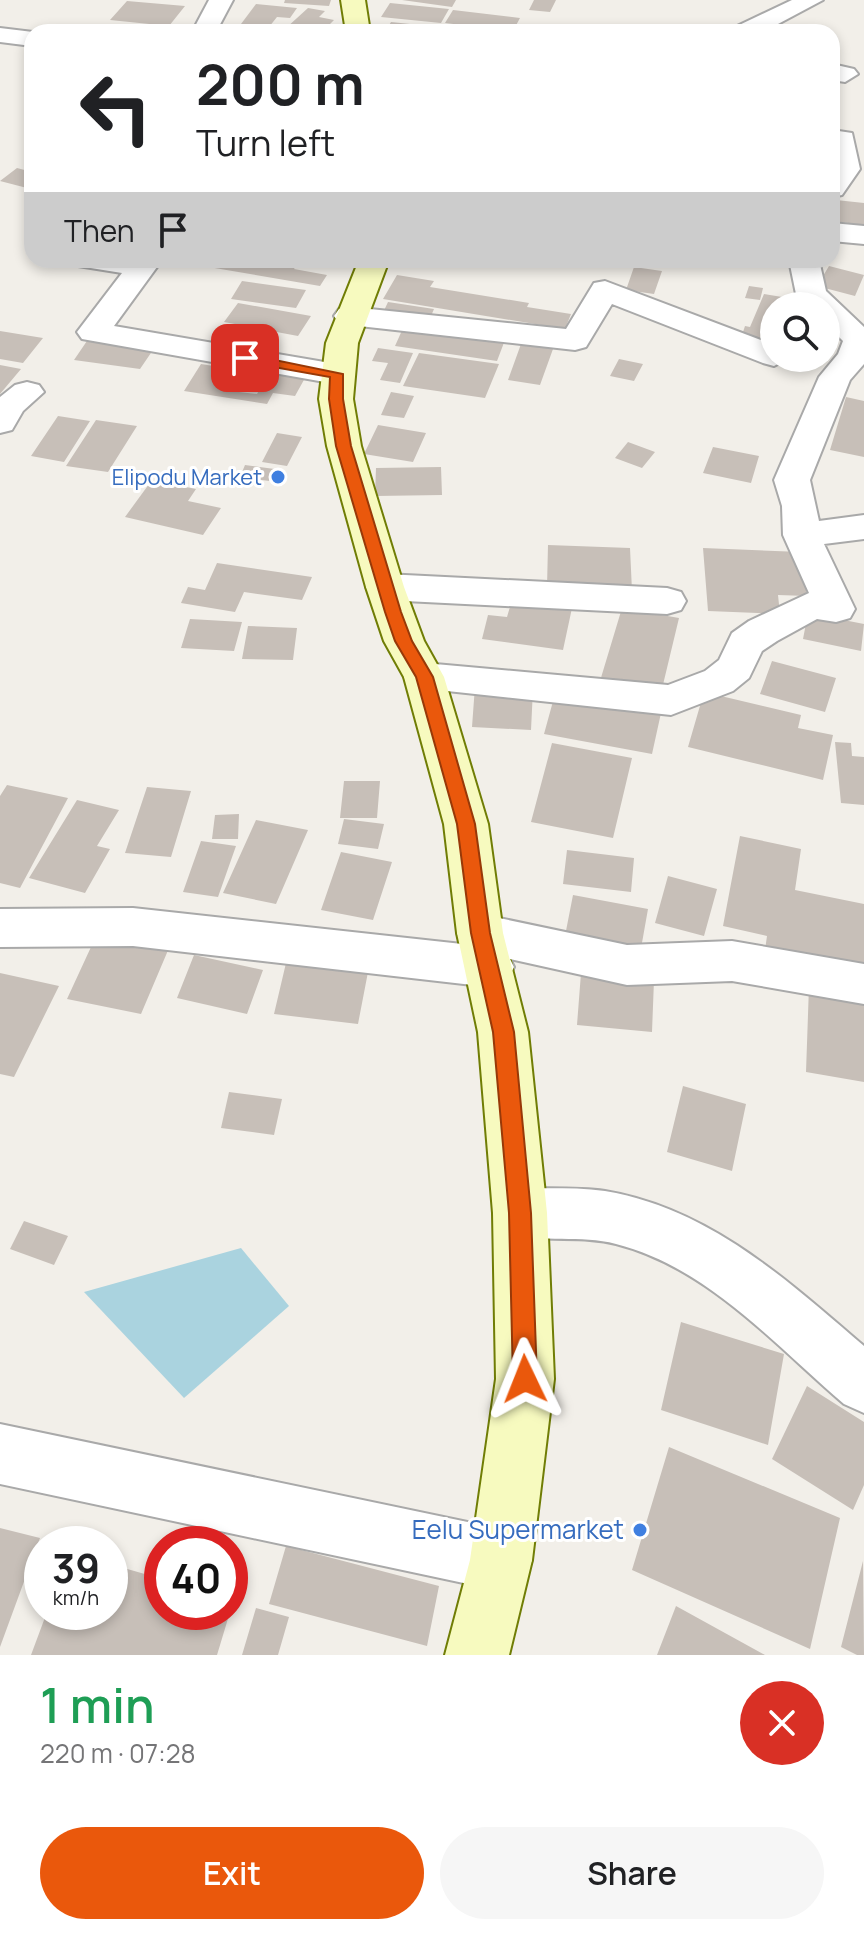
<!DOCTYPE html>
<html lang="en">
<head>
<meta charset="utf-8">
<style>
	:root { --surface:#fff; --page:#f6f6f6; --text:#202124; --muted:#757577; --accent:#ea580c }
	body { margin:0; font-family:Manrope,sans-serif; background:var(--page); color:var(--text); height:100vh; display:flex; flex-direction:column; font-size:30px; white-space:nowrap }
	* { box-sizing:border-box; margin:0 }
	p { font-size:26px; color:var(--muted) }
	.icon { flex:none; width:44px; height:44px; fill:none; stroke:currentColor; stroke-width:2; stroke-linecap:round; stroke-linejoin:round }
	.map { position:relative; height:1655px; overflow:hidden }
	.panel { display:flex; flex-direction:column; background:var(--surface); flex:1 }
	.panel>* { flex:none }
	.top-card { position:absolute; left:24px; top:24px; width:816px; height:244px; border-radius:24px; box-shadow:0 4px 12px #0003; background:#fff; color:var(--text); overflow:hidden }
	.controls { position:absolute; left:760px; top:292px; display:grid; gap:16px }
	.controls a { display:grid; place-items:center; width:80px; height:80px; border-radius:50%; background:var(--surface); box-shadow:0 4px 12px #0003; font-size:40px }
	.speed { position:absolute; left:24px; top:1526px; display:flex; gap:16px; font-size:40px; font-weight:700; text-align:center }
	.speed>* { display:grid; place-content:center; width:104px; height:104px; border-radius:50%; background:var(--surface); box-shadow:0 4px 12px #0003; line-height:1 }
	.speed small { font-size:20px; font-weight:400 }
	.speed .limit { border:12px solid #d22; background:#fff; color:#111 }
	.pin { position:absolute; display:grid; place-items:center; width:68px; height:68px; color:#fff; margin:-34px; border-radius:16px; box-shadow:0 4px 12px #0006 }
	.me { position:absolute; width:88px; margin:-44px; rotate:358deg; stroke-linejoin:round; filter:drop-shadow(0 0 6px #0008) }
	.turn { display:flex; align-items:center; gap:28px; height:168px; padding:0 40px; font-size:36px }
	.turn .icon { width:104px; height:104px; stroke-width:2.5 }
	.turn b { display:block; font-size:56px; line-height:68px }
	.then { display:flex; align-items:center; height:76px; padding:0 40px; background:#0003; gap:16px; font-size:30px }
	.round { display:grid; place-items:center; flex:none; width:84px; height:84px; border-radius:42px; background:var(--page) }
	.head { display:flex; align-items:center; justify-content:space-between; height:136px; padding:0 40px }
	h1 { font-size:48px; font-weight:600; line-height:60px; color:#1e9e55 }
	.button { display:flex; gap:16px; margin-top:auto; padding:16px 40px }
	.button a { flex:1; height:92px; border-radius:48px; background:var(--accent); color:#fff; font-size:32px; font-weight:600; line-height:92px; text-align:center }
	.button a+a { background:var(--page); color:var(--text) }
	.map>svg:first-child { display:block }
</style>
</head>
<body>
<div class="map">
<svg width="864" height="1655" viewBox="0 0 864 1655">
	<rect width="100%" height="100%" fill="#f2efe9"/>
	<!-- water -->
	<path fill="#aad3df" d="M241,1248L289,1306L184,1398L84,1292Z"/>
	<!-- building -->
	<path fill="#c7bfb8" d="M285,0H331L329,6L284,3Z
		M402,0H456L452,7Z
		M534,0H556L550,12L529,10Z
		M127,1L185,6L169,26L110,20Z
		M390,3L449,9L441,23L381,17Z
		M256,4L297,8L290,18L277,17L269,27L241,24Z
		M308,8L325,11L319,17L334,20L322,32L286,28Z
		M453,10L520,18L513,31L445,23Z
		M391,22L429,26L425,32H385Z
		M17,168L32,172V185L27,188L0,181Z
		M836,200L864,203V225L833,221Z
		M188,260H300L294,269L327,275L320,286L185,263Z
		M829,266L864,275L855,296L817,286Z
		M634,267L662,271L654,294L626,290Z
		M397,275L434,281L430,287L529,303L527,307L571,314L565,329L383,299Z
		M242,281L306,290L296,308L231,299Z
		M749,286L763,288L760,300L745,298Z
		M764,294L788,298L784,306H774V330L763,328L758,344L740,341L745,326L750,327Z
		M388,302L434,309L428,323L381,317Z
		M238,303L311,316L298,336L224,322Z
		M225,325L267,333L251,356L208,349Z
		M404,326L505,340L497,361L395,346Z
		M0,331L43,338L23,363L0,359Z
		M89,338L155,347L140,369L74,360Z
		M521,344L553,349L540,385L508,380Z
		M378,348L413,353L400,383L380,380L388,363L372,361Z
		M419,353L499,364L485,398L403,386Z
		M619,359L643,364L634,381L610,376Z
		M201,364L251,372L239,392L257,394L269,373L305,378L295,396L273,393L267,404L184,391Z
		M0,365L21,369L0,394Z
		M391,392L414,396L404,418L381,415Z
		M846,397L864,401V457L830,450Z
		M58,416L90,421L64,462L31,456Z
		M96,420L137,426L108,472L66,466Z
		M378,425L426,433L413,462L364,454Z
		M277,433L302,437L287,466L262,462Z
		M628,442L655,452L642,468L615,458Z
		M713,447L759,456L751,483L703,473Z
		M245,465L282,470L277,482L240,477Z
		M441,467L442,495L375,496L376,468Z
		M152,480L196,489L188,501L221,508L203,535L125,517Z
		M548,545L630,548L632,591L547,587Z
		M703,548L801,552L807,596L778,595L780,614L708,611Z
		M217,563L312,577L302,600L244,592L235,612L181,603L188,587L205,590Z
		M512,600L572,608L563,650L482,639L488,615L507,617Z
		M622,608L679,618L661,693L600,681Z
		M808,613L864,624L861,651L803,639Z
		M190,619L242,622L234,651L181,648Z
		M248,626L297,628L293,660L242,659Z
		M772,661L836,678L825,712L760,694Z
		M475,686L533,689L531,730L472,727Z
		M704,692L801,715L798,728L833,735L823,780L688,747Z
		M555,694L661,713L652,754L544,734Z
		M835,742L851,743L852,756L864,757V805L841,803Z
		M552,743L632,758L613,838L531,822Z
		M344,781H380L377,818H340Z
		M7,785L68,798L20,888L0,883V796Z
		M147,787L191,791L171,857L125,853Z
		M77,800L119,810L97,846L110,849L85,893L29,878Z
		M239,814L238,839H212L215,815Z
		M344,819L384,824L378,849L338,844Z
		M256,820L308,830L276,904L223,893Z
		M740,836L801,849L795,890L864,904V972L765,950L767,936L723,926Z
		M201,841L236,846L218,897L183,892Z
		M567,850L634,858L631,892L563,884Z
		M341,852L392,862L373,920L321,910Z
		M668,876L717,889L704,936L655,923Z
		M573,895L648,909L640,954L564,941Z
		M97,934L169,948L141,1014L67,999Z
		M194,955L263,970L247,1014L177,998Z
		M286,963L368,972L358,1024L274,1014Z
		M0,973L59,986L14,1077L0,1074Z
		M581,973L654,980L652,1032L577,1025Z
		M809,986L864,995V1082L806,1072Z
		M683,1086L746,1104L732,1171L667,1152Z
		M229,1092L282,1099L274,1135L221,1128Z
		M24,1221L68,1236L54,1265L10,1249Z
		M681,1322L784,1354L768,1445L661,1410Z
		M807,1386L864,1422V1485L853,1510L772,1459Z
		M669,1447L840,1518L810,1649L632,1570Z
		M0,1528L40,1538L0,1647Z
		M286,1546L439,1586L427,1646L269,1604Z
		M863,1561L864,1655H857L841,1647Z
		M110,1564L162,1579V1612H230L217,1655H31L47,1612H110Z
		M676,1606L765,1655H657Z
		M256,1608L289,1617L278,1655H242Z"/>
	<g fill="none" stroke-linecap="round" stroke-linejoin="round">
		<!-- street casing -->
		<g stroke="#a9a9a9" stroke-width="4">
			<path id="street" d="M209,0H233L216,32H192Z
				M792,0H823L763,32H732L735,27Z
				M0,28L33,32L32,46L0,42Z
				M832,64L854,69L858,74L845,82L832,80Z
				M832,130L852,133L860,169L842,195L832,197Z
				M832,223L864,226V244L832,241Z
				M74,260H150L157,267L114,326L336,364L348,367L352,374L348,381L336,384L82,339L77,332L122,273L78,266Z
				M789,260H819L826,291L864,327V364L850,380L810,480L819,521L864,515V539L824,544L855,609L850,618L836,622L817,619L777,641L762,651L749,678L733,691L671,715L410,687L404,677L410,667L424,663L668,685L705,671L719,660L732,633L749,621L809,593L783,535L782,506L774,480L819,377L838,354L843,341L826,324V306H806L796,294Z
				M605,281L774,345V358H789L774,366L763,363L612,304L586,347L575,350L350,325L339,323L334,316L339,309L350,307L566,329L594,283Z
				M27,382L39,385L44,392L23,411L12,430L0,433V397L15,385Z
				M385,574L667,588L681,592L686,601L681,610L667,614L385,600L372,596L366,587L372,578Z
				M133,908L462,944L457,933L464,919L480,914L627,945L732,941L864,964V1004L732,981L627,985L510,959L514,967L507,981L490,987L133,946L0,947V909Z
				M520,1188C548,1189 577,1187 605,1191C709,1208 788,1281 864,1346V1413L844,1404C775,1345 707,1267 616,1244C578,1234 538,1245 501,1231L493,1213L501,1195Z
				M0,1424L501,1529L523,1538L532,1560L523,1582L501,1591L0,1484Z"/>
		</g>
		<!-- secondary casing -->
		<g stroke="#707d05" stroke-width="4">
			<path id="secondary" d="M341,0H365L370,32H346Z
				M359,260H389L358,343L353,399L361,446L404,587L424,641L444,677L488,824L503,933L528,1032L547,1213L554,1379L532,1560L509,1655H445L470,1560L496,1379L493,1213L478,1032L457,933L444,824L404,677L384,641L366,587L327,446L319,399L326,343Z"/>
		</g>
		<!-- street -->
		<use href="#street" fill="#fff" fill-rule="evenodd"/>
		<!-- secondary -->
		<use href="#secondary" fill="#f7fabf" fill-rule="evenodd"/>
	</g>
	<!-- route -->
	<path fill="#ea580c" stroke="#983908" stroke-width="2" d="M245,354L343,374V399L351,446L401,612L412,641L433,677L475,824L490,933L514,1032L531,1213L537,1379L533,1387L525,1391L516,1387L513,1379L509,1213L493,1032L471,933L457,824L416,677L395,641L385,612L336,446L329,399L330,377L240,361L238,358Z"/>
	<!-- markers -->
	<g fill="#3f7fe0" stroke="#fff" stroke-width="3">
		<circle cx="278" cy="477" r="8"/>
		<circle cx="640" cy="1530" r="8"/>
	</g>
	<g text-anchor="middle" stroke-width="6" stroke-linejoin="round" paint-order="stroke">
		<!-- shop labels -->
		<g font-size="22" fill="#366cbe" stroke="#fff" text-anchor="end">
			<text x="262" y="485">Elipodu Market</text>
		</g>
		<!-- near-shop labels -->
		<g font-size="26" fill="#366cbe" stroke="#fff" text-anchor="end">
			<text x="624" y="1539">Eelu Supermarket</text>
		</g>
	</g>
</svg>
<div class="controls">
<a><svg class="icon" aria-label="search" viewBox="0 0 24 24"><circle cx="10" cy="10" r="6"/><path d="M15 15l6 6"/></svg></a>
</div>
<div class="speed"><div>39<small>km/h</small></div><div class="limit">40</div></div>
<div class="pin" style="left:245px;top:358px;background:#d93025"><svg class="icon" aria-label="arrive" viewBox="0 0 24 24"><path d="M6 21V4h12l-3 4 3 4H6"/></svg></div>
<svg class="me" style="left:525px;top:1379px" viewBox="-20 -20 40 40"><path d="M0-17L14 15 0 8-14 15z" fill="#ea580c" stroke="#fff" stroke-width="4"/></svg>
<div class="top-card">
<div class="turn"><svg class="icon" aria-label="left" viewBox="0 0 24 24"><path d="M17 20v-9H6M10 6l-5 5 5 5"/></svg><div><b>200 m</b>Turn left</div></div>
<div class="then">Then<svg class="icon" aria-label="arrive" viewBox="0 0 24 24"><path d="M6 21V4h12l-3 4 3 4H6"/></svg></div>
</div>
</div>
<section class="panel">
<div class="head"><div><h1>1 min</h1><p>220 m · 07:28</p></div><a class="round" style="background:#d93025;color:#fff"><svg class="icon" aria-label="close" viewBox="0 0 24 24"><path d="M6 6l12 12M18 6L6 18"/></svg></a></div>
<div class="button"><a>Exit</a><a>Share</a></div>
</section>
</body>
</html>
